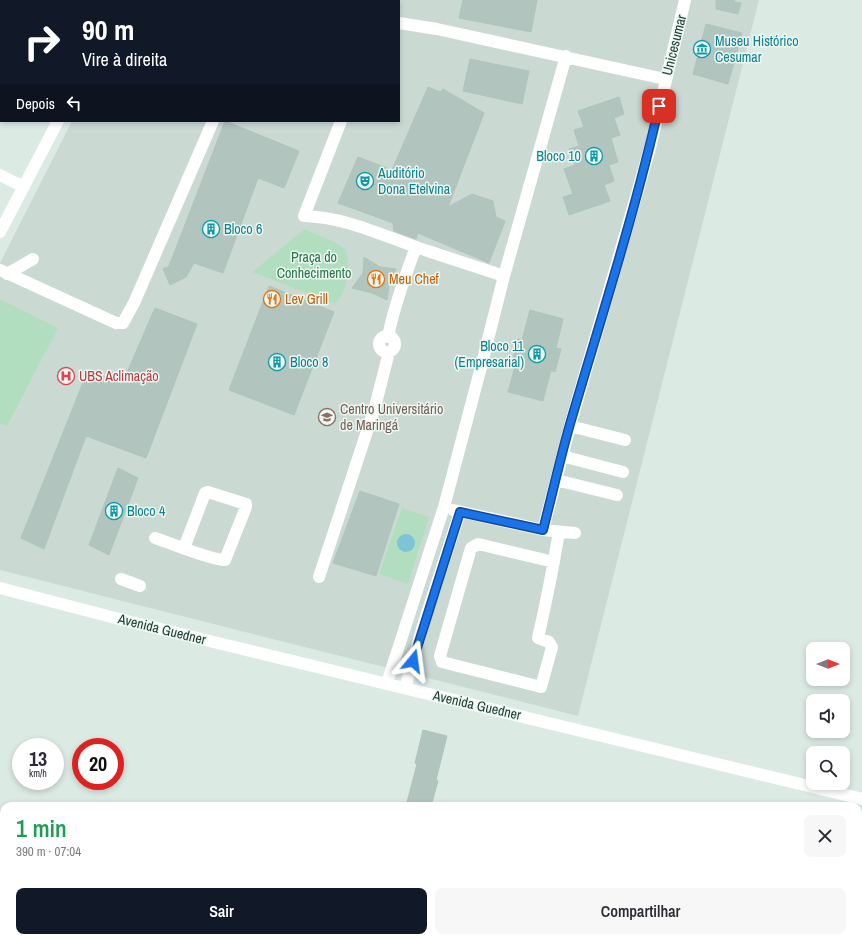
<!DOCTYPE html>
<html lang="pt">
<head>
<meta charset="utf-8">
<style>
	:root { --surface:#fff; --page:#f7f7f7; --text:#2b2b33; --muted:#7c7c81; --accent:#111827 }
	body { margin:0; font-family:"Archivo Narrow",sans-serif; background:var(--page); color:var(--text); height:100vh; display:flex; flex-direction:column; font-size:15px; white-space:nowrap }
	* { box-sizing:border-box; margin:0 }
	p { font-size:13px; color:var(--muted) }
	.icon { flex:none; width:22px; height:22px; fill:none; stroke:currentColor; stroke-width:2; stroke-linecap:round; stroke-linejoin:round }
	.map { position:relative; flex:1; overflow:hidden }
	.panel { position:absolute; left:0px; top:802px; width:862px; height:140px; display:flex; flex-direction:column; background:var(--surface); border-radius:12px 12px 0 0; box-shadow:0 2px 6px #0003 }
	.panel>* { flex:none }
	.hud { position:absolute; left:0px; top:0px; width:400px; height:122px; box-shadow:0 2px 6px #0003; background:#111827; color:#fff; overflow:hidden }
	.needle { width:26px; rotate:90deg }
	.controls { position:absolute; left:806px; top:642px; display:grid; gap:8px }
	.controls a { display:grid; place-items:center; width:44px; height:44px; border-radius:8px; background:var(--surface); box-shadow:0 2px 6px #0003; font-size:20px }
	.speed { position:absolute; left:12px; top:738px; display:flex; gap:8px; font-size:20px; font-weight:700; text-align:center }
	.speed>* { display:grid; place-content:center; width:52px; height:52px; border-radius:50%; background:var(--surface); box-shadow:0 2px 6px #0003; line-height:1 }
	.speed small { font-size:10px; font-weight:400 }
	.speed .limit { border:6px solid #d22; background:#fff; color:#111 }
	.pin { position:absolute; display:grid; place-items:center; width:34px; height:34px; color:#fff; margin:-17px; border-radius:8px; box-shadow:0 2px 6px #0006 }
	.me { position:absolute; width:44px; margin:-22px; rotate:16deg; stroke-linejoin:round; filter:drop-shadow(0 0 3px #0008) }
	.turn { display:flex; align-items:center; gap:14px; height:84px; padding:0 16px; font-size:18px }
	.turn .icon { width:52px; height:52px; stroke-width:2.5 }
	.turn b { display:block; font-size:28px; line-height:34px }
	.then { display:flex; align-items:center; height:38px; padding:0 16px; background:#0003; gap:8px; font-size:15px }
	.round { display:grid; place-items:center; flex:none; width:42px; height:42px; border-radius:8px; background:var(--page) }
	.headline { display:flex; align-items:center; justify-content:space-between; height:68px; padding:0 16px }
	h1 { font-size:24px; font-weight:600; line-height:30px; color:#1e9e55 }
	.cta { display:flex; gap:8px; margin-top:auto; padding:8px 16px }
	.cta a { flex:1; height:46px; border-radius:8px; background:var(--accent); color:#fff; font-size:16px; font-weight:600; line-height:46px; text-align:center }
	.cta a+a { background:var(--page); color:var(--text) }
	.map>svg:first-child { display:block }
</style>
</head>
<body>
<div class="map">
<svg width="862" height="942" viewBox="0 0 862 942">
	<rect width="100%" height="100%" fill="#dceae4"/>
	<!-- built -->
	<path fill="#cadad3" d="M133,0H759L578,716L0,570V263L72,121H399V1Z"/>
	<!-- green -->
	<path fill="#b2dec0" d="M305,229L338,244L346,250C350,269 349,289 335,304L252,272Z
		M0,299L58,328L7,426L0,423Z
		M402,508L429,517L408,584L379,574Z"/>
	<!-- water -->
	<path fill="#7dc5d6" d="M397 543a9 9 0 1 1 18 0a9 9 0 1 1-18 0Z"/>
	<!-- building -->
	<path fill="#b1c5be" stroke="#aec4bc" d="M463,0H537L531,32L459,18Z
		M716,0H734L735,2L741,3L738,14L716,9Z
		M706,24L742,33L728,84L693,74Z
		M470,59L529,71L522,104L463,91Z
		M428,87L440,92L443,89L484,113L448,207L472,194L493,201L496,217L505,221L489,263L418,233L416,239L394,231L393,223L338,203L358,157L392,170Z
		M619,97L624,114L614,118L620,135L611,138L618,162L609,165L614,181L604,185L610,201L569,215L563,197L573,194L564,169L575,165L569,149L579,146L574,130L584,127L578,111Z
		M225,121L299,151L284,188L258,178L223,273L194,263L186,277L170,285L163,269L169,266Z
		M364,257L380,267L396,269L389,285L387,300L372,293L352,288L363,273Z
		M269,286L334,312L294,415L229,390Z
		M155,308L197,324L146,458L86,436L44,549L21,538L88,370L122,384Z
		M530,310L563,319L556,348L561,349L555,372L551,370L543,401L508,392L517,359L513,358L518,339L522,340Z
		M118,468L138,478L109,555L89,545Z
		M360,491L399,504L376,576L333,563Z
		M423,730L447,736L436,780L438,781L431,806H406L417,764L415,763Z"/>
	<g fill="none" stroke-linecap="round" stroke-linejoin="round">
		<!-- minor -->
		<path stroke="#fff" stroke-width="12" d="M277,0L280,1
			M118,1L119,0
			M261,1L262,0
			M399,23L437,29L665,79
			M341,121L304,216C344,217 379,234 416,247C445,257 474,266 504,276
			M0,175L24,187
			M0,232L58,121
			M0,270L116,323H123L134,303L213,121
			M7,274L33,259
			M379 344a8 8 0 1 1 16 0a8 8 0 1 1-16 0Z
			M388,337C394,306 405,276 416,247
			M570,426L625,440
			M562,456L623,472
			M556,480L617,495
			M453,510L543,530L575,533
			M543,530L570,426L650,148L685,0
			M155,538C171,543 210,560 225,560L246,507V504L208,492L205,493L184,548
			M554,562L478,544L471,548L440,656L442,662L541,687L552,647L549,642L538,638C546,603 553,568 559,532
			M319,577L375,407L389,352
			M121,579L140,586
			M0,588L127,621L862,799
			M387,683L444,507L480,371L504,276L566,56
			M405,688L425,619L460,512
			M0,937L4,920
			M713,938L729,942
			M25,942L26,938
			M88,942L89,938
			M188,942L190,938
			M284,942L285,938
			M377,942L378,938"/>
	</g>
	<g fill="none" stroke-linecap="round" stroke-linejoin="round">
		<!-- route casing -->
		<g stroke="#114b97" stroke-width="10">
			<path id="route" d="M413,661L460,512L543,530C552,495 560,459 570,424C601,318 635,213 659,106"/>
		</g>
		<!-- route -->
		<use href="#route" stroke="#1a73e8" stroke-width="7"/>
	</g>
	<!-- icons -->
	<defs>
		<g id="museum-ring" transform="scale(0.9)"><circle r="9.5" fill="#edf7f2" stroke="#0f9aa8" stroke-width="1.5"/><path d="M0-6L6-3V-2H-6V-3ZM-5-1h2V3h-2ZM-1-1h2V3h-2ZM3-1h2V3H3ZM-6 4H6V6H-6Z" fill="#0f9aa8"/></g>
		<g id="building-ring" transform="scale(0.9)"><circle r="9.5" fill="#edf7f2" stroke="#0f9aa8" stroke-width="1.5"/><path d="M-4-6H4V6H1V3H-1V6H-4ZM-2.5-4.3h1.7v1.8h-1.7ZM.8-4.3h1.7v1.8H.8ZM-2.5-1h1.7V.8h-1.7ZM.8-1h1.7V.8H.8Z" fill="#0f9aa8"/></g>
		<g id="theatre-ring" transform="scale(0.9)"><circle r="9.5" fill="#edf7f2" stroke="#0f9aa8" stroke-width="1.5"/><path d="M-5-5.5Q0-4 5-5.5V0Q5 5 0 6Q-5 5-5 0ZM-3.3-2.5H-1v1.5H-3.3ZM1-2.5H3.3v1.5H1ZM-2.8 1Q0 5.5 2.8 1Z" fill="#0f9aa8"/></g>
		<g id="restaurant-ring" transform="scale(0.9)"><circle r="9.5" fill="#edf7f2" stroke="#e8710a" stroke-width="1.5"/><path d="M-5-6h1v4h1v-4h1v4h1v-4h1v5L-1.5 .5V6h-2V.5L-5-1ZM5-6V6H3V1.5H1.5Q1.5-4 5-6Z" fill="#e8710a"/></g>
		<g id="hospital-ring" transform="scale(0.9)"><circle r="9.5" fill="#edf7f2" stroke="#e0444e" stroke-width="1.5"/><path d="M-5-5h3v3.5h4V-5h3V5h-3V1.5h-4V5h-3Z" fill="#e0444e"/></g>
		<g id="university-ring" transform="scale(0.9)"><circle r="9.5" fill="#edf7f2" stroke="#8d6e63" stroke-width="1.5"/><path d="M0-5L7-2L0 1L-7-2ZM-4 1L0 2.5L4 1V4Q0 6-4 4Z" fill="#8d6e63"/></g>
	</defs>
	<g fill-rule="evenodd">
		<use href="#museum-ring" x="702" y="49"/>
		<use href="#building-ring" x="594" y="156"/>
		<use href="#theatre-ring" x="365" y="181"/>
		<use href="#building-ring" x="211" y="229"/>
		<use href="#restaurant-ring" x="376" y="279"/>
		<use href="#restaurant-ring" x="272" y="299"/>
		<use href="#building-ring" x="537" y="354"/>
		<use href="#building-ring" x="277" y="362"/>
		<use href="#hospital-ring" x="66" y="376"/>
		<use href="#university-ring" x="327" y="417"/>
		<use href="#building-ring" x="114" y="511"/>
	</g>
	<g text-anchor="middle" stroke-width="3" stroke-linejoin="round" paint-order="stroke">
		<!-- culture labels -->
		<g font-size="14" fill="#0d838f" stroke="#edf7f2" text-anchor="start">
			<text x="715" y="46">Museu Histórico<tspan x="715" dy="16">Cesumar</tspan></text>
			<text x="581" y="161" text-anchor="end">Bloco 10</text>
			<text x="378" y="178">Auditório<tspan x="378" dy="16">Dona Etelvina</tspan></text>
			<text x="224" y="234">Bloco 6</text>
			<text x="524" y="351" text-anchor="end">Bloco 11<tspan x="524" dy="16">(Empresarial)</tspan></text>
			<text x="290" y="367">Bloco 8</text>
			<text x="127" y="516">Bloco 4</text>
		</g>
		<!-- street labels -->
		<g font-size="14" fill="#1d3b34" stroke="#edf7f2">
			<text transform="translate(674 45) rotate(-76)" y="5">Unicesumar</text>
			<text transform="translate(162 629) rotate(14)" y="5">Avenida Guedner</text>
			<text transform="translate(477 705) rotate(13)" y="5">Avenida Guedner</text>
		</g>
		<!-- park labels -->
		<g font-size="14" fill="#237546" stroke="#edf7f2">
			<text x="314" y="262">Praça do<tspan x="314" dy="16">Conhecimento</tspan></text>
		</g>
		<!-- food labels -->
		<g font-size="14" fill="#c56008" stroke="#edf7f2" text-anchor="start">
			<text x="389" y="284">Meu Chef</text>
			<text x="285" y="304">Lev Grill</text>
		</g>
		<!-- health labels -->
		<g font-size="14" fill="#be3a42" stroke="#edf7f2" text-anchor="start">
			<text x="79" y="381">UBS Aclimação</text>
		</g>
		<!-- education labels -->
		<g font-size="14" fill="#785e54" stroke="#edf7f2" text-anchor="start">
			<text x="340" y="414">Centro Universitário<tspan x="340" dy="16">de Maringá</tspan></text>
		</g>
	</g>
</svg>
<div class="controls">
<a><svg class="needle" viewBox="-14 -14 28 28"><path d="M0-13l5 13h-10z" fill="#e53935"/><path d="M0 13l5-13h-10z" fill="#7c7c81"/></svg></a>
<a><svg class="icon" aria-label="sound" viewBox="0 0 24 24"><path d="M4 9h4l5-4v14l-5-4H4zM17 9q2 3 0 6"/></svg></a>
<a><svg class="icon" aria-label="search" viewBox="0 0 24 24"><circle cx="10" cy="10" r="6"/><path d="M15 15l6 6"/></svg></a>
</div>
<div class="speed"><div>13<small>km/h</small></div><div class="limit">20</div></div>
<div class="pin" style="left:659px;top:106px;background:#d93025"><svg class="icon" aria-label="arrive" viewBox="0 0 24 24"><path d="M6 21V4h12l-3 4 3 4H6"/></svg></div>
<svg class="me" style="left:413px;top:661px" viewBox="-20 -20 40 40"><path d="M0-17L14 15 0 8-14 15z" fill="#1a73e8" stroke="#fff" stroke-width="4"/></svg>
<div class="hud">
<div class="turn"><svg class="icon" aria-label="right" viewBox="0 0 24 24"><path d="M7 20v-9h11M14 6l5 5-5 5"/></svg><div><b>90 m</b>Vire à direita</div></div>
<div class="then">Depois<svg class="icon" aria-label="left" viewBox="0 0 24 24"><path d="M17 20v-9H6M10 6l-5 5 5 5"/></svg></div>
</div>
<section class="panel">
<div class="headline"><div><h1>1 min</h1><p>390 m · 07:04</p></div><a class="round"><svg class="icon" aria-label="close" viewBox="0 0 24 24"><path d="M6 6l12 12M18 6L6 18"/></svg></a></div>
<div class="cta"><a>Sair</a><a>Compartilhar</a></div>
</section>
</div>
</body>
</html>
